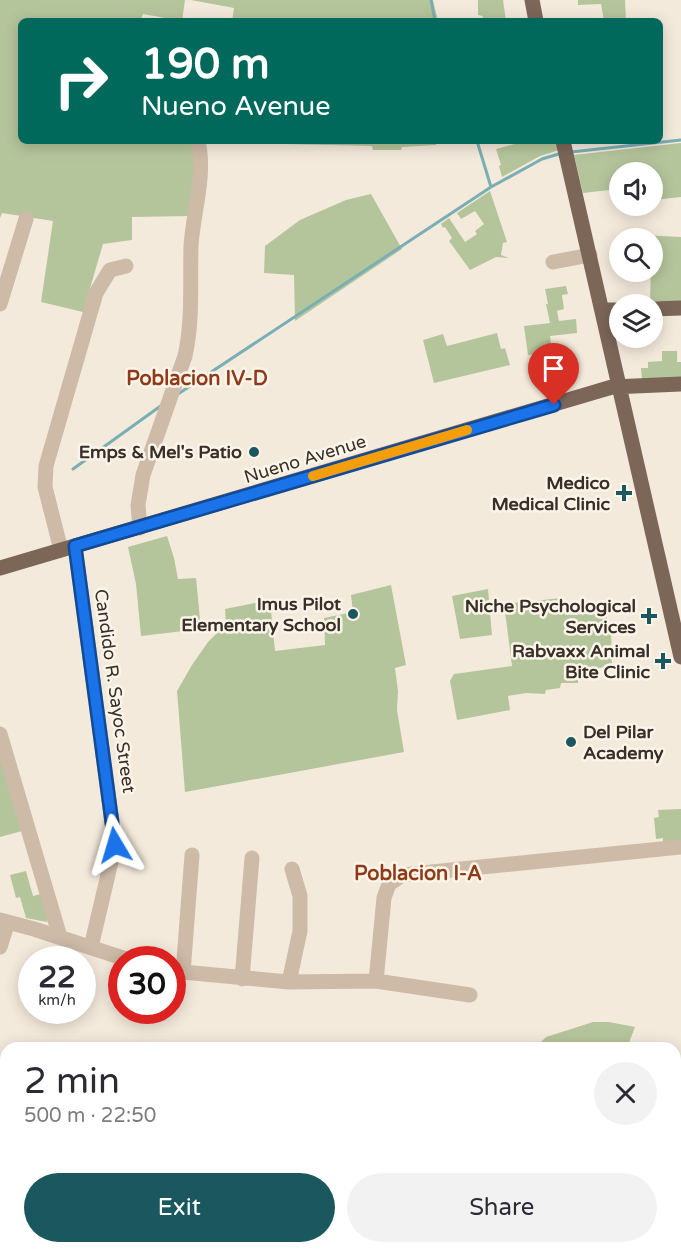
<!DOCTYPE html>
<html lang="en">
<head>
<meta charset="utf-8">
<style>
	:root { --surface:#fff; --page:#f2f2f3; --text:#2b2b33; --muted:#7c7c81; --accent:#1a575e }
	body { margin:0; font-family:"Varela Round",sans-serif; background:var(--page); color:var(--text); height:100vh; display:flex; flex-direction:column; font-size:22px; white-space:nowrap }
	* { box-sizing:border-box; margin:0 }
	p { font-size:20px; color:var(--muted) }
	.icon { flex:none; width:33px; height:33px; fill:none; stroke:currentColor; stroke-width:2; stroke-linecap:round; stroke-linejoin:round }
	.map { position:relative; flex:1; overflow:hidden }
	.sheet { position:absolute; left:0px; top:1042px; width:681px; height:212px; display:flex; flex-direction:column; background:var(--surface); border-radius:18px 18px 0 0; box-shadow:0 3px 15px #0003 }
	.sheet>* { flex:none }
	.hud { position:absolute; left:18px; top:18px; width:645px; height:126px; border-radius:9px; box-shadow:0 3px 15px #0003; background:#00695c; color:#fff; overflow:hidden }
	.fabs { position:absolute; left:609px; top:162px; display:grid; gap:12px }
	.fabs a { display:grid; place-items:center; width:54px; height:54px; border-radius:50%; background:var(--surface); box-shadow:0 3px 15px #0003; font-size:30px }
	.speed { position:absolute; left:18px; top:946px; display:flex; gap:12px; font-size:30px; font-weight:700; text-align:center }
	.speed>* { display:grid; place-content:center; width:78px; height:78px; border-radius:50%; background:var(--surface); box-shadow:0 3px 15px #0003; line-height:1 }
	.speed small { font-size:15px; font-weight:400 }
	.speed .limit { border:9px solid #d22; background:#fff; color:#111 }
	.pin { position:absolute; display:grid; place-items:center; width:51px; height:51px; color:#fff; margin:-62px -26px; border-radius:50% 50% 50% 0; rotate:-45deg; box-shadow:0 0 6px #0007 }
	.pin .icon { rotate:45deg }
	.me { position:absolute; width:66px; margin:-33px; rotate:353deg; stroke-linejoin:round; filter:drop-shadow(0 0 4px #0008) }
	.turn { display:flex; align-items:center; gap:21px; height:126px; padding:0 24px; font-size:27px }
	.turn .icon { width:78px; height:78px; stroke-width:2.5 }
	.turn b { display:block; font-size:42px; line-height:51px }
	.round { display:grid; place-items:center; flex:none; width:63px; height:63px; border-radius:32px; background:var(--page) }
	.summary { display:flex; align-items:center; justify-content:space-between; height:102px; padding:0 24px }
	h1 { font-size:36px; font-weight:600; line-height:45px }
	.cta { display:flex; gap:12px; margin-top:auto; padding:12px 24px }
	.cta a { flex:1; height:69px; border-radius:36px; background:var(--accent); color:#fff; font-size:24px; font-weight:600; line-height:69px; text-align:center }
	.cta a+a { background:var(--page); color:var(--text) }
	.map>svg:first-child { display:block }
</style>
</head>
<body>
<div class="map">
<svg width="681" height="1253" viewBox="0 0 681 1253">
	<rect width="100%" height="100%" fill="#f4eadc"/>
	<!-- green -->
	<path fill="#b5c59b" d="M0,0H185L182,21L143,14L140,21H21V141H436V145L402,147L401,150H373L372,146L202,142L190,216L132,217V240L103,244L83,312L41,302L53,221L2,213L0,218Z
		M191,0H433L438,21H232L234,8Z
		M478,0H503L506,21H482L483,16L478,15Z
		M578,0H625L626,21H604L601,4L578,5Z
		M515,141H557L559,150L540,156L502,177L499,166L501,165L496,149L515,144Z
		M681,143V197L653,200L652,172H620L619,189L583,193L574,155Z
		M490,191L507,242L503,243L501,255L509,258L496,257L470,270L449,241L452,238L445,227L443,228L441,224L449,218L465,242L477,234L475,231L484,224L475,211L461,219L457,213Z
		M371,194L402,249L295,321L294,275L264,273L265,246L300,220L346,200Z
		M641,235L681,237V301H650L652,238H626V237Z
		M566,286L568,294L562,295L564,309L557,311L559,321L576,319L577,333L550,336L552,352L528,355L524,326L550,323L546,304H548L545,289Z
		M497,333L501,349L505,348L510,365L434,383L423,340L443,334L447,346Z
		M662,351H677V362H681V377L642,379L641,368H648V362L662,361Z
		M167,536L174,558L178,579L196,578L201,629L141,636L136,584L128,547Z
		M391,585L406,665L395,668L398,691L397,710L404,752L185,792L177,691L192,665L208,642L226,624L225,609L270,600L275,651L325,645L324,618L353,612L351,595Z
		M488,589L492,635L460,639L452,596Z
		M562,598L565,615L607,613V629H611L612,666L578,671V683H561L560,688L546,690L545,694L526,693L508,696L510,710L457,720L450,681L454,674L512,666L504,604Z
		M0,754L22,831L0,837Z
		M681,809V843L663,845V838L656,839L654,818L659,817L658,810Z
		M26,871L33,896L41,894L48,917L47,922L26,918L20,897L16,898L10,875Z
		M593,1022H609L635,1027L627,1048H540L542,1041L546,1037Z"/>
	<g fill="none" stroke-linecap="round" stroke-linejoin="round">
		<!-- stream -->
		<path stroke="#79afb4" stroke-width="3" d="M431,0L435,21
			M477,141L491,187
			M571,152L681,140
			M178,394L491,187L542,159L562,153
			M73,469L162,405"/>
		<!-- minor -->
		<path stroke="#cdbaa7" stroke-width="15" d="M553,262L590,255
			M0,304L26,219
			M140,528L138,505L143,475L185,356C193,320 190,284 191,246C193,212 206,176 198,141
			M75,546L115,845L91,947
			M61,550L45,487L46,466L96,293L110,270L126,266
			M0,734L60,937
			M0,920L34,929L129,960
			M0,947L8,922
			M172,971L289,982L376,981L470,995
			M183,973L192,855
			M242,979L252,858
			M376,981L384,898L389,884L402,875L681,847
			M289,982L300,931V896L292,869
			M0,1191L6,1192
			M675,1248L681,1250
			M472,1253L473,1248
			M629,1253L631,1248"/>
		<!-- major -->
		<path stroke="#7c6658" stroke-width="15" d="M532,0L536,21
			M563,141L681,657
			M652,309L681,308
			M603,310H620
			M0,568L612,387L681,384"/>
	</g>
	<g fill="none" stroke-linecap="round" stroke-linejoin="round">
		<!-- route casing -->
		<g stroke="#114b97" stroke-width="15">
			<path id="route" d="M115,845L75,546L554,405"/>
		</g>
		<!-- route -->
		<use href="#route" stroke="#1a73e8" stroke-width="10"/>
		<!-- slow -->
		<path stroke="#f59e0b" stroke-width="10" d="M313,476L467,430"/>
	</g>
	<!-- markers -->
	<g fill="#1a575e" stroke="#fbf4e9" stroke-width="2">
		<circle cx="254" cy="452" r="6"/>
		<path d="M621 484h6v6h6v6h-6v6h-6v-6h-6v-6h6z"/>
		<circle cx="353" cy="614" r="6"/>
		<path d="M646 607h6v6h6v6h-6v6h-6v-6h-6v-6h6z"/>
		<path d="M660 652h6v6h6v6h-6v6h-6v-6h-6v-6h6z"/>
		<circle cx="571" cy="742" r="6"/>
	</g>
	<g text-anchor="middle" stroke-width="5" stroke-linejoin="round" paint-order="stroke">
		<!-- poi labels -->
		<g font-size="18" font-weight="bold" fill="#392e28" stroke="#fbf4e9" text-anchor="end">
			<text x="242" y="458">Emps &amp; Mel's Patio</text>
			<text x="610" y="489">Medico<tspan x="610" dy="21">Medical Clinic</tspan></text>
			<text x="341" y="610">Imus Pilot<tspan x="341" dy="21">Elementary School</tspan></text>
			<text x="636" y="612">Niche Psychological<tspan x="636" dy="21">Services</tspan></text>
			<text x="650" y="657">Rabvaxx Animal<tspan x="650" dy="21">Bite Clinic</tspan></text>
			<text x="583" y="738" text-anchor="start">Del Pilar<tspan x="583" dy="21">Academy</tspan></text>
		</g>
		<!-- street labels -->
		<g font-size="18" fill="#392e28" stroke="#fbf4e9">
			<text transform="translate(305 459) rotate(-17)" y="6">Nueno Avenue</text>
			<text transform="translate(115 691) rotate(82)" y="6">Candido R. Sayoc Street</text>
		</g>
		<!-- neighbourhood labels -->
		<g font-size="20" font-weight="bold" fill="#8f3b1a" stroke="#fbf4e9">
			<text x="197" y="385">Poblacion IV-D</text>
			<text x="418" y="880">Poblacion I-A</text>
		</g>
	</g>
</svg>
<div class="fabs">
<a><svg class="icon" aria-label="sound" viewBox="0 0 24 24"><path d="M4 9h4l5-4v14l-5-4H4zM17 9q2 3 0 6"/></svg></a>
<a><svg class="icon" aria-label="search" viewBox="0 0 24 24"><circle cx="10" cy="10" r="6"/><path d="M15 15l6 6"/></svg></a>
<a><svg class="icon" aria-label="layers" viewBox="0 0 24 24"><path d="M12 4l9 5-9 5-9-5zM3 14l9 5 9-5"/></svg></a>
</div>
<div class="speed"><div>22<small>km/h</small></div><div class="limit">30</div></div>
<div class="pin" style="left:554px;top:405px;background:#d93025"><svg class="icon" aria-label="arrive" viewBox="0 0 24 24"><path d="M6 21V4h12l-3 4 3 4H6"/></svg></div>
<svg class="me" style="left:115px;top:845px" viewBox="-20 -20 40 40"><path d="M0-17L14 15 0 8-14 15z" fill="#1a73e8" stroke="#fff" stroke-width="4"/></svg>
<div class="hud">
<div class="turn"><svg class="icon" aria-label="right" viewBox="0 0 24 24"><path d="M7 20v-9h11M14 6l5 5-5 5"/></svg><div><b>190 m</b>Nueno Avenue</div></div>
</div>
<section class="sheet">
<div class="summary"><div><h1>2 min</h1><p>500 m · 22:50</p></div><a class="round"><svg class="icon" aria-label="close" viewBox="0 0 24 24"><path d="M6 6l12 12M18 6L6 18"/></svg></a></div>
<div class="cta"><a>Exit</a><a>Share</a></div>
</section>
</div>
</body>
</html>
